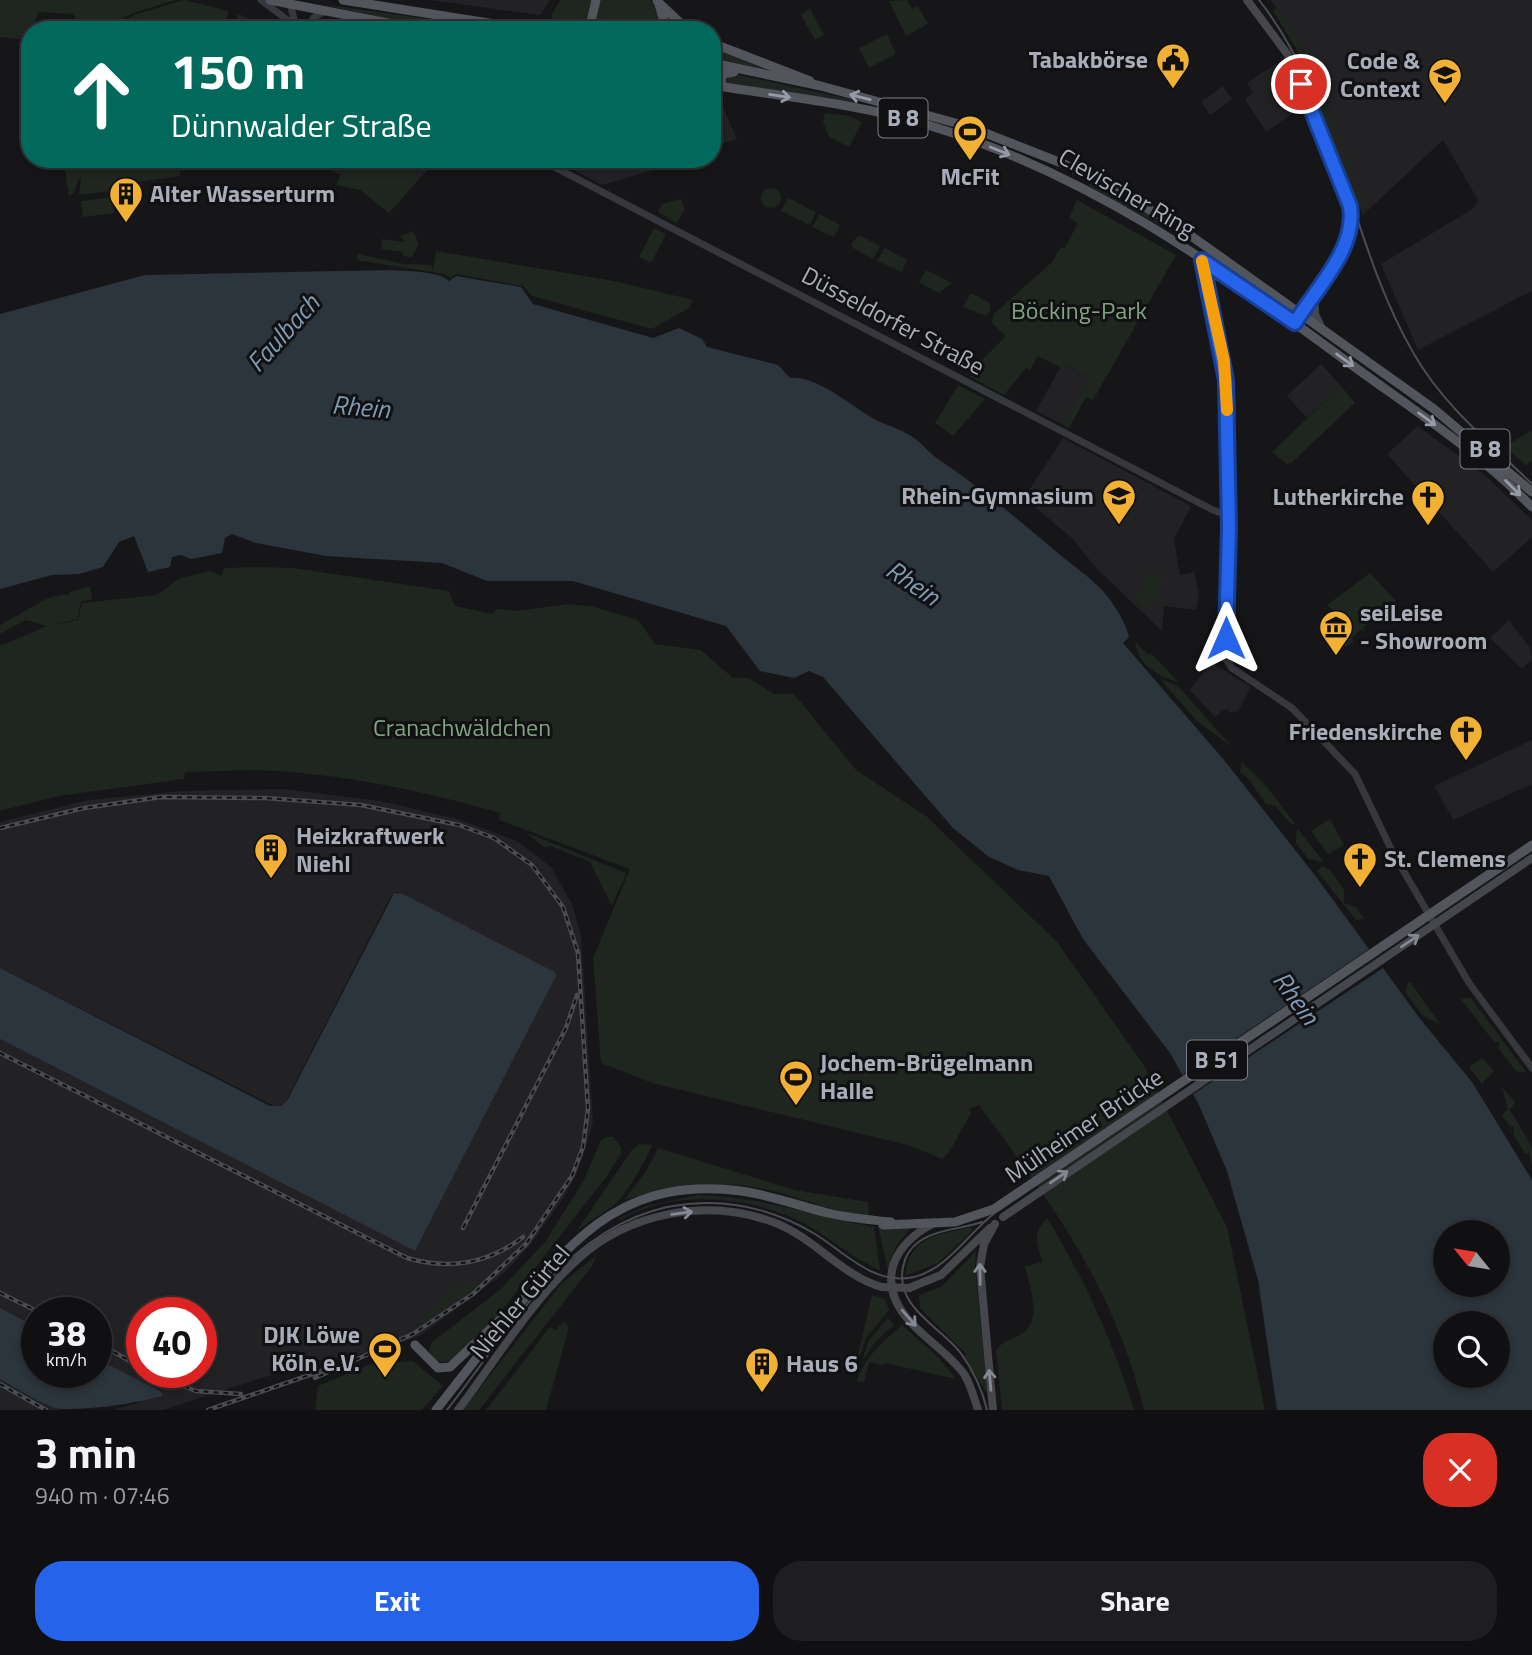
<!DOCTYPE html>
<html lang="en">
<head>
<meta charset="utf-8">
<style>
	:root { --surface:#101012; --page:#1e1e20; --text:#f1f3f6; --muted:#9c9d9f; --line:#303032; --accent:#2563eb }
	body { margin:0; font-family:"Titillium Web",sans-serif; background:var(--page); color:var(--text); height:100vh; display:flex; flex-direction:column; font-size:26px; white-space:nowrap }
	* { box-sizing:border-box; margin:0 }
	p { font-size:23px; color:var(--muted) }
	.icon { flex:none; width:38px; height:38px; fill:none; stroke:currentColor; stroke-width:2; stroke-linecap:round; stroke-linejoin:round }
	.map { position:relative; height:1410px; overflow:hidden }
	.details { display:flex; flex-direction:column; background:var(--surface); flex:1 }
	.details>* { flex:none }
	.hud { position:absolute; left:21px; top:21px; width:700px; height:147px; border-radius:28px; box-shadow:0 4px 10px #0003,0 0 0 2px var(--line); background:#00695c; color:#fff; overflow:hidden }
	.needle { width:46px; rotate:300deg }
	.fabs { position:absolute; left:1433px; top:1220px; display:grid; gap:14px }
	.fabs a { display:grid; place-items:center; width:77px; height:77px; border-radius:50%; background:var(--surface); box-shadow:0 4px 10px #0003,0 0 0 2px var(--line); font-size:35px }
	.speed { position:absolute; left:21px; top:1297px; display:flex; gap:14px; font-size:35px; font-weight:700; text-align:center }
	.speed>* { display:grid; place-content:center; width:91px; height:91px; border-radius:50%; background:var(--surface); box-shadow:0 4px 10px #0003,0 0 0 2px var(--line); line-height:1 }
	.speed small { font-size:18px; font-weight:400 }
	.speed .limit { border:10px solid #d22; background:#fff; color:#111 }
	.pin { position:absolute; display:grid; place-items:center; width:60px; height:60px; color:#fff; margin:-30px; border:4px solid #fff; border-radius:50%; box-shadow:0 2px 7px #0007 }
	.me { position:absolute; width:77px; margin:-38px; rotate:0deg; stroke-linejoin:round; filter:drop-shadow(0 0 5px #0008) }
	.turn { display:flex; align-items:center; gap:24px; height:147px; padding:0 35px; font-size:32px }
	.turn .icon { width:91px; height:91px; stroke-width:2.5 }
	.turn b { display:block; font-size:49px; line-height:60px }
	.round { display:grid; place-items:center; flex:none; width:74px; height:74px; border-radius:28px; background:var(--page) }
	.head { display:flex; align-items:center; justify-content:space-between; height:119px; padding:0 35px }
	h1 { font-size:42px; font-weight:700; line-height:52px }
	.cta { display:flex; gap:14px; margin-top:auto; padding:14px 35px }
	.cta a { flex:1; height:80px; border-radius:28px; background:var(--accent); color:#fff; font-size:28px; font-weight:700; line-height:80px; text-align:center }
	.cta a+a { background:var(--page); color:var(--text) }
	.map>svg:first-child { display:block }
</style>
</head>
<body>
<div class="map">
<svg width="1532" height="1410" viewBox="0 0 1532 1410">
	<rect width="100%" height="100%" fill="#161618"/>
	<!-- built -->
	<path fill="#222225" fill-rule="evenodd" d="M430,0H550L540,15Z
		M1271,0H1532V291L1418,350L1381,264L1474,208L1478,200L1443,140L1366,212L1303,50Z
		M238,14L263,23L275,30H233Z
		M1280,61L1299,109L1266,132L1245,99L1253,93L1247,83Z
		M1223,86L1232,99L1210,115L1201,102Z
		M712,94H717L737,139L712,147Z
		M298,159H348L340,175L313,161L308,170Z
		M387,159H438L421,177Z
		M553,159H691L602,185Z
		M1062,364L1089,378L1063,425L1036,411Z
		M1321,364L1341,386L1307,418L1287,396Z
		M1418,426L1487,477L1532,520V537L1493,572L1387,454Z
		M1063,438L1191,506L1174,539L1180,575L1194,572L1199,594L1196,610L1164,606L1162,631L1096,568L1073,539L1024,498Z
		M1509,620L1531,649L1532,659L1522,669L1490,638Z
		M1211,662L1251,687L1238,711L1231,713L1227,709L1222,711L1215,717L1190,690Z
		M1532,740V784L1453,820L1434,786Z
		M284,789L380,801L457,819L517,841L551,867L572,904L581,936L593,1121L588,1140L578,1171L564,1197L531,1244L504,1273L420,1336L363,1354L314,1361L163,1410H113L162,1396L160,1391L96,1358V1312H37V1327L0,1308V1039L415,1251L555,977V972L397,892L391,896L285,1103L276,1107L0,968V822L88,800L183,791ZM142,1312H201V1372H142Z
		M0,1379L17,1388L61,1410H0Z"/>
	<!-- green -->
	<path fill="#1e261f" d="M0,0H175L133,13L104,30H80L73,14L39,12L27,40L0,37Z
		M184,0L229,11L222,30H109L134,15Z
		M560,0H592L584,28L554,23L551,16Z
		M600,0H651L661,22L637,30L594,29Z
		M907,0L912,9L918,6L928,24L906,36L889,1Z
		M314,3L508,30H443Z
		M1276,7L1303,50L1363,201L1365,213L1363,215L1296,48L1273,11Z
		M810,8L824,35L815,40L801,15Z
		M887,34L896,54L869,68L859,48Z
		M712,47L793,77L712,60Z
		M734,74L854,100L853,104L723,83V77Z
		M825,113L849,116L862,122L849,147L829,137L823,121Z
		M63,159H184L179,176L132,183V188L79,195L81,179L79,178L74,193L69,196Z
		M348,159H387L421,177L389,213L360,190L336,185Z
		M1089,180L1167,224H1166L1161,226L1089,186Z
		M761 198a10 10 0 1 1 20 0a10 10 0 1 1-20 0Z
		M112,197L114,213L83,217L81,201Z
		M788,198L816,212L810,225L781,211Z
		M681,199L685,209L677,223L658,212L662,204Z
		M1077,200L1176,255L1093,400L1086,397L1069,428L1063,425L1089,378L1063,364L1060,367L1038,356L1030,370L1026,368L1004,395L970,377L974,368L1006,336L992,323L994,314L1052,262L1061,247L1065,248L1078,223L1069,218Z
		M820,214L840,225L834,237L812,227Z
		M654,228L666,234L651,263L639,257Z
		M413,231L419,244L412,257L403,256V252L381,249L382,239L405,242L401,236Z
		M859,235L880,246L873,259L853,248L851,244Z
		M885,248L907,260L902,272L877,261Z
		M436,251L614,281L693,300L689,308L652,329L532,296L523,286L456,274L451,278L444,274L357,260L358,254L403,264L431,265L433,271Z
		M926,270L952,283L939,293L919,282Z
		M971,293L990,303V310L986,316L963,307Z
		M958,385L985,399L953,436L935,423Z
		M1341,386L1355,403L1290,464L1288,462V465L1272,452Z
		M1532,431V460L1526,465L1504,446Z
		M256,567L293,568L449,591L455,606L492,614L497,609L517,611L569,604L594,607L638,620L655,644L701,650L733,678H748L774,694H794L856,770L926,816L1057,942L1143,1064L1227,1227L1265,1410H1144C1114,1287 1052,1204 979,1105L969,1109L971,1113L950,1151L942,1159L908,1145L652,1083L601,1063L593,958L630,869L499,820L500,813C427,792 353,776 277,771C247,769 216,772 185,772L184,779L58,796L0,811V646L47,626L26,620L0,634V625L48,598L65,594L67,596L70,592L90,586L92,599L81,602L77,619L52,625L78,620L82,603L157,595L178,579L210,571L221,576L225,568Z
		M1150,572L1165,580L1150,609L1135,601Z
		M1370,573L1396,601L1389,608H1383L1380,611L1385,612L1375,623L1372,620L1363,628L1365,631L1360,630L1352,638L1354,642L1342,649L1325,629L1337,614L1327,605Z
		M1135,641L1147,654L1151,653L1178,682C1157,676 1138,665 1135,641Z
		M1160,679L1178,686L1232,747L1197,721Z
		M1242,762L1268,788L1295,824H1291L1275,806L1266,804L1247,777L1240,772Z
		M1330,819L1344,845L1328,854L1311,831Z
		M1297,828L1323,861L1321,862L1308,859L1296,843Z
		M527,833L626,873L612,906L590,862L551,846L544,847Z
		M1322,866L1329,869L1344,890V903L1356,907L1364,919L1356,920L1317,871Z
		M1408,982L1411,983L1440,1024L1423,1016L1405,992Z
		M1471,998L1527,1073L1516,1071L1498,1048L1500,1042H1494L1461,999Z
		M1482,1058L1494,1071L1482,1084L1469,1067Z
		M1502,1087L1515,1102L1510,1110L1532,1147V1166L1529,1152L1525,1154L1513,1134L1514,1126L1510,1127L1502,1115L1508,1109Z
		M606,1137H613L621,1147V1154L607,1176L499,1314L452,1361L438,1362L429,1352L431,1343L501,1289L545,1242L583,1182L600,1142Z
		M640,1144L652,1145C647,1159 624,1199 613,1206C600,1215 588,1222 576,1232L631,1151Z
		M658,1148L795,1190L868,1202L869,1216C834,1213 803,1198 769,1190C719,1179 671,1186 624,1200L646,1171Z
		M698,1195C762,1197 812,1215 874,1227L880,1270C854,1260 832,1239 807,1225C755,1196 673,1188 621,1220L619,1218L646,1206Z
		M1047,1218C1085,1280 1113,1341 1134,1410H1002L996,1350C1003,1341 1011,1340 1020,1335C1044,1322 1029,1286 1025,1266L1043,1262C1036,1243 1032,1234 1047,1218Z
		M878,1226L911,1228L896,1246L888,1271Z
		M970,1227L973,1230L938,1263L905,1276C909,1236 938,1235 970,1227Z
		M976,1251L975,1268L988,1395L964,1356L966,1354L920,1308L919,1295L941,1287Z
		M597,1255L592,1266L479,1410H463L561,1284Z
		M467,1283L479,1285L418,1328L424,1314L443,1302L445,1294Z
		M872,1295L885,1299L889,1310L866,1338L852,1380Z
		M888,1318L894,1325L877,1340L862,1361L869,1340Z
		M564,1321L569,1327L546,1410H486L550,1327L556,1330Z
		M902,1325L938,1357L956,1379L885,1363L884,1365L869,1362L864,1382L857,1381C865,1357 883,1341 902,1325Z
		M413,1361L443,1386L422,1410H315L318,1386L371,1364Z"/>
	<!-- water -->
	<path fill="#2c353c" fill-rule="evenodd" d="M339,271C362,271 434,266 449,281L456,276L521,287L533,304L653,338L679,328L702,339L707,347L778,365L790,378C816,375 853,407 874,419C885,425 897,428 908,434C921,441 929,454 941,461C982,489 1020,521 1058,553C1073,566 1090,577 1103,591C1114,604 1125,621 1129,637L1123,643L1224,760L1314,874L1421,1020L1472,1082L1532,1180V1410H1277L1258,1280L1227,1171L1199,1105L1170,1053L1083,939L1049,876L1018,870L989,857L953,828L823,677L809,671L794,678L760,671L726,626L573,581H487L442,563L326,556L256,543L232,534L225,538L222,553L191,559L181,555L172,557L170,567L148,572L134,536L119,542L103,567L79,574L52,575L0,589V314L145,275ZM1446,1232H1498V1284H1446ZM1446,1323H1498V1376H1446Z
		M394,893L403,894L555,972L556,976L415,1251L0,1039V968L270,1106H281L288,1099Z
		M0,1308L37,1327V1372H96V1358L160,1391L163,1396C133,1404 89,1410 59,1409C39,1403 18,1389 0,1379Z"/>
	<!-- pier -->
	<path fill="#161618" d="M1372,947L1386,966L1189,1097L1178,1078Z"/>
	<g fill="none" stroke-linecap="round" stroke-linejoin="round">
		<!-- tertiary -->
		<path stroke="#37383d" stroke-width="7" d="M261,0L294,25
			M290,4L297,30
			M310,30L313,18L325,11
			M539,159L1213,510L1229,516
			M1202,260L1224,361L1229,527L1226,659L1232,668L1292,708L1355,774L1393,853L1469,983L1532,1068"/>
		<!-- secondary -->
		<path stroke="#45474d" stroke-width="8" d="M1247,0L1288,55L1350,206L1351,227L1347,241L1298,317
			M1314,295L1315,314L1322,329
			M932,1224C895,1244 876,1279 906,1317C923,1338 948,1352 964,1374C971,1385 974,1398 978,1410
			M909,1288L941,1275L990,1228
			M458,1410C495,1361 532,1300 578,1259C630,1212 707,1198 773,1222C814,1237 843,1277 882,1287
			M993,1410L980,1267L984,1244L995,1224"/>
		<!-- primary -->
		<path stroke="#53555c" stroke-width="9" d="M270,0L424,30
			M343,0L533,30
			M657,1L688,30
			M659,5L667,30
			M589,30L596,0
			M712,43L810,81
			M712,63L821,86L970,127L1064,164L1115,190L1173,223L1434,409L1532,492
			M712,85C785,97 861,104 931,126C1090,175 1213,263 1345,360C1409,407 1477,450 1532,507
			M721,86L722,74L734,72
			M415,1345L438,1368L450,1367L503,1317
			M436,1410C462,1377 488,1343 515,1310C578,1230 631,1177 741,1191C771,1195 799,1206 828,1213C849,1218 870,1220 891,1222"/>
		<!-- tram -->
		<path stroke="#4a4c52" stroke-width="2" d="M1259,0C1340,103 1349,243 1414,354C1443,405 1490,443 1532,484
			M982,1222C962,1229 938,1229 920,1241C911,1247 905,1256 903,1267C895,1307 939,1326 960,1352C973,1370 982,1388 987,1410
			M447,1410C515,1323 579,1204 705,1203C743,1202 782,1214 815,1234C846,1253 874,1286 914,1277C948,1269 969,1232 996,1212L1532,850"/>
		<!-- rail casing -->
		<g stroke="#4a4c52" stroke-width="4.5">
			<path id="rail" d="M0,828L84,808L161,797L265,798L361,805L459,825L494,838L532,865L563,907L578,953L588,1109L583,1147L572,1176L526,1244L473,1294L413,1334L315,1378
				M0,1053L407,1258C448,1270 488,1264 523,1237
				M463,1228L566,1028L577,995
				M0,1293L39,1312
				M96,1342L142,1368
				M147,1372L196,1391L241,1394
				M0,1384L46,1410
				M208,1410L324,1370"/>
		</g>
		<!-- rail -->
		<use href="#rail" stroke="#111113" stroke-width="2" stroke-dasharray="5" stroke-linecap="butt"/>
		<!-- secondary-bridge -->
		<path stroke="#45474d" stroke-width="8" d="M1003,1217L1532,858
			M882,1287L909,1288"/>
		<!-- primary-bridge -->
		<path stroke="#53555c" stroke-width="9" d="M883,1225L955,1222L994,1209L1532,845"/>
	</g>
	<!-- one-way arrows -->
	<defs><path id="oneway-shaft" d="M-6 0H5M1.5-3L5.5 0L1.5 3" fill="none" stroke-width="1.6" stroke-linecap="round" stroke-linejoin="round" transform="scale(1.75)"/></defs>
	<g stroke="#979ba6">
		<use href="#oneway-shaft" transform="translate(780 96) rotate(9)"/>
		<use href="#oneway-shaft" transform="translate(860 97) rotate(-166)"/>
		<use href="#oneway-shaft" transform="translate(1000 151) rotate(22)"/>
		<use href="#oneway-shaft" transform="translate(1345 360) rotate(36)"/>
		<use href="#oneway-shaft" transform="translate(1427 419) rotate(36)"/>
		<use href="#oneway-shaft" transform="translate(1513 488) rotate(45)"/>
	</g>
	<g stroke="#858993">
		<use href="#oneway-shaft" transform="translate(1410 941) rotate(-34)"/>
		<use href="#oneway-shaft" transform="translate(1059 1177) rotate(-34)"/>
		<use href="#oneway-shaft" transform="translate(682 1213) rotate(-7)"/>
		<use href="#oneway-shaft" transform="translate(980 1274) rotate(-91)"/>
		<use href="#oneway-shaft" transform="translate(909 1318) rotate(49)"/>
		<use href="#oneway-shaft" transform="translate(990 1380) rotate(-95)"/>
	</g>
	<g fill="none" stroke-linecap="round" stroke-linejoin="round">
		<!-- route casing -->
		<g stroke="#184099" stroke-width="18">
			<path id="route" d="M1226,638L1229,527L1226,380L1202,260L1295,323C1316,288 1357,249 1350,206L1301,84"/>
		</g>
		<!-- route -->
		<use href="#route" stroke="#2563eb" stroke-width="12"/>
		<!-- slow -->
		<path stroke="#f59e0b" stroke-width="12" d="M1202,261L1224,361L1227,410"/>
	</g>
	<!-- icons -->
	<defs>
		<g id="civic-pin" transform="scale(1.75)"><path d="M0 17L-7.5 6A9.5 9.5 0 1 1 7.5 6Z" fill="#f2b134" stroke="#111113"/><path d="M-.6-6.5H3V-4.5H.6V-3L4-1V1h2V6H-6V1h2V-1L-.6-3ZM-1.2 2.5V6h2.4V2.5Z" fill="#111"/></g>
		<g id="university-pin" transform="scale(1.75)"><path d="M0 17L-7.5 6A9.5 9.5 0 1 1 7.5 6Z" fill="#f2b134" stroke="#111113"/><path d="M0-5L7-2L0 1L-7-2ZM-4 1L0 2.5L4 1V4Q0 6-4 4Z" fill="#111"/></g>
		<g id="stadium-pin" transform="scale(1.75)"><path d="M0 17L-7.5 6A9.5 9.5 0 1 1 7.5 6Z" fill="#f2b134" stroke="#111113"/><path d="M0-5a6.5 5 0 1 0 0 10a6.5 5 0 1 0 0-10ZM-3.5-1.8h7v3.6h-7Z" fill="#111"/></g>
		<g id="building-pin" transform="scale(1.75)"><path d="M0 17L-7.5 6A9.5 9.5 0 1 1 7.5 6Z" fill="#f2b134" stroke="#111113"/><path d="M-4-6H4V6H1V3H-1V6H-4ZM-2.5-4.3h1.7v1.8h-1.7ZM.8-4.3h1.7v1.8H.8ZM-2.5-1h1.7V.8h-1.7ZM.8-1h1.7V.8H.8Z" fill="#111"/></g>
		<g id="school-pin" transform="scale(1.75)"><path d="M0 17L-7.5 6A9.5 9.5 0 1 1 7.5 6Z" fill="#f2b134" stroke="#111113"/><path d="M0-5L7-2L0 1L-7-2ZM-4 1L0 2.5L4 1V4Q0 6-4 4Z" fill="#111"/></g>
		<g id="church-pin" transform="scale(1.75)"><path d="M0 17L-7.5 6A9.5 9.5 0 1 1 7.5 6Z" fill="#f2b134" stroke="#111113"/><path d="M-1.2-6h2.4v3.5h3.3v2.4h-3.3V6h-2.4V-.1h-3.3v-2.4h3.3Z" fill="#111"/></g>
		<g id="museum-pin" transform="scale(1.75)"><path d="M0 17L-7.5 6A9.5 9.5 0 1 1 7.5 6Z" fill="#f2b134" stroke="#111113"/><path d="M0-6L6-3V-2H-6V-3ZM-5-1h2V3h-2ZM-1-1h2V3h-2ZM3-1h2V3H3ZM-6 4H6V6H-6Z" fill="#111"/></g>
	</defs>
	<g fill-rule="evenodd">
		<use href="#civic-pin" x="1173" y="60"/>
		<use href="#university-pin" x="1445" y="75"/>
		<use href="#stadium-pin" x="970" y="132"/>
		<use href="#building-pin" x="126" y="194"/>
		<use href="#school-pin" x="1119" y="496"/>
		<use href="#church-pin" x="1428" y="497"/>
		<use href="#museum-pin" x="1336" y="627"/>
		<use href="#church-pin" x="1466" y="732"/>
		<use href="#building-pin" x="271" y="850"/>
		<use href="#church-pin" x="1360" y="859"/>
		<use href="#stadium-pin" x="796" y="1077"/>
		<use href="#stadium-pin" x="385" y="1349"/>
		<use href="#building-pin" x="762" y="1364"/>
	</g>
	<g text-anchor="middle" stroke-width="6" stroke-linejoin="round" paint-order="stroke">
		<!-- shield labels -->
		<g fill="#111113" stroke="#7b7e86" stroke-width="2">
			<rect x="878.5" y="98.5" width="49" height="39" rx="5"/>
			<rect x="1460.5" y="429.5" width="49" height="39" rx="5"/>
			<rect x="1187" y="1040.5" width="60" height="39" rx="5"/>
		</g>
		<g font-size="23" font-weight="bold" fill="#a8adb8">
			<text x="903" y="126">B 8</text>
			<text x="1485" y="457">B 8</text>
			<text x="1217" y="1068">B 51</text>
		</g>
		<!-- poi labels -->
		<g font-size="24" font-weight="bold" fill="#a8adb8" stroke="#111113" text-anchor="end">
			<text x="1148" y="68">Tabakbörse</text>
			<text x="1420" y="69">Code &amp;<tspan x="1420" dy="28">Context</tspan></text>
			<text x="970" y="185" text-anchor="middle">McFit</text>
			<text x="150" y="202" text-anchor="start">Alter Wasserturm</text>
			<text x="1094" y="504">Rhein-Gymnasium</text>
			<text x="1404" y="505">Lutherkirche</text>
			<text x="1360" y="621" text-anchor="start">seiLeise<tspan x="1360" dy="28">- Showroom</tspan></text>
			<text x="1442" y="740">Friedenskirche</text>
			<text x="296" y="844" text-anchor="start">Heizkraftwerk<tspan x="296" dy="28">Niehl</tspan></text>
			<text x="1384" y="867" text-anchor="start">St. Clemens</text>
			<text x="820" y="1071" text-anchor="start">Jochem-Brügelmann<tspan x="820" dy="28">Halle</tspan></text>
			<text x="360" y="1343">DJK Löwe<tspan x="360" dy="28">Köln e.V.</tspan></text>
			<text x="786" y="1372" text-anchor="start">Haus 6</text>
		</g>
		<!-- street labels -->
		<g font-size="24" fill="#a8adb8" stroke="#111113">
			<text transform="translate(1127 193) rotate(30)" y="8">Clevischer Ring</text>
			<text transform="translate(893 321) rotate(28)" y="8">Düsseldorfer Straße</text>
			<text transform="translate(1084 1126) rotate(-34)" y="8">Mülheimer Brücke</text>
			<text transform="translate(520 1302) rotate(-50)" y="8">Niehler Gürtel</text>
		</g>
		<!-- park labels -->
		<g font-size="24" fill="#7fa381" stroke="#111113">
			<text x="1079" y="319">Böcking-Park</text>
			<text x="462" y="736">Cranachwäldchen</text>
		</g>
		<!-- water labels -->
		<g font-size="26" font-style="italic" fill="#7f9bb3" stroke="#111113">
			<text transform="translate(283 333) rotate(-48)" y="9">Faulbach</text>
			<text transform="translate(361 407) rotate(5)" y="9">Rhein</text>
			<text transform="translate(913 583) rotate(34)" y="9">Rhein</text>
			<text transform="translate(1296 998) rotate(54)" y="9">Rhein</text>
		</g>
	</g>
</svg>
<div class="fabs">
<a><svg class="needle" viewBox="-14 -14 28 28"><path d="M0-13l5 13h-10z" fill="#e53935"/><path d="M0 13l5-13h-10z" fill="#9c9d9f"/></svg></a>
<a><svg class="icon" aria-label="search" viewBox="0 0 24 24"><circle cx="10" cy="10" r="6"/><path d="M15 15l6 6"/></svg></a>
</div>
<div class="speed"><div>38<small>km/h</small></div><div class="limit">40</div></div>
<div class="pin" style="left:1301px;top:84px;background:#d93025"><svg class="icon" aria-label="arrive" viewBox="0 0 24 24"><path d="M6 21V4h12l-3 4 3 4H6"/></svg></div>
<svg class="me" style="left:1226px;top:638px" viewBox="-20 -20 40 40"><path d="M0-17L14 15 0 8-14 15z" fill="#2563eb" stroke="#fff" stroke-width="4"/></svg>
<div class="hud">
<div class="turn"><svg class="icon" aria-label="ahead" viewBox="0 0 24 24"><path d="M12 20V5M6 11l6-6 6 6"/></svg><div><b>150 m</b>Dünnwalder Straße</div></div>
</div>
</div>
<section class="details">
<div class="head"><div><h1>3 min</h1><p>940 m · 07:46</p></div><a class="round" style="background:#d93025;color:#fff"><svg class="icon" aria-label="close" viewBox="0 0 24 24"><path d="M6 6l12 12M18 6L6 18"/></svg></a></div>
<div class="cta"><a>Exit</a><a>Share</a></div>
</section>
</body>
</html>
